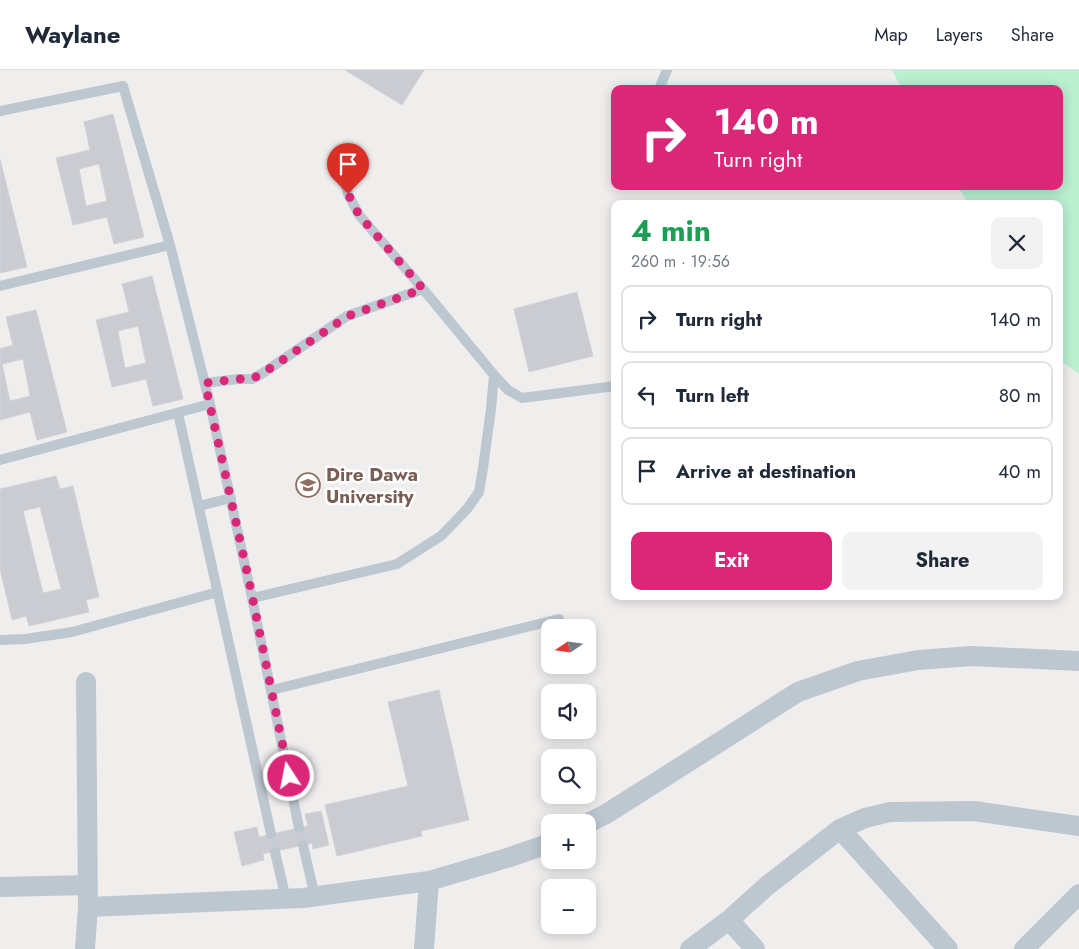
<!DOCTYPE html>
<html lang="en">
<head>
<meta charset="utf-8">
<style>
	:root { --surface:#fff; --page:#f2f2f3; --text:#1f2937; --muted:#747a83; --line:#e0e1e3; --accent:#db2777 }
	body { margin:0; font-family:Jost,sans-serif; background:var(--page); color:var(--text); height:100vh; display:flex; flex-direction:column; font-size:19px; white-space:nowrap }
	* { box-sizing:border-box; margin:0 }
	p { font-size:16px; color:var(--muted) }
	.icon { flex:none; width:28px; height:28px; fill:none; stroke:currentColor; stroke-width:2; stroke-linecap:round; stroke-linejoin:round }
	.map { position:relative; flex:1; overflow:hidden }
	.sheet { position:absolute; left:611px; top:130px; width:452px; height:400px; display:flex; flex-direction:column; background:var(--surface); border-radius:10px; box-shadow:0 2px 12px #0003 }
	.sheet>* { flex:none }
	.banner { position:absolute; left:611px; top:15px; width:452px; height:105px; border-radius:10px; box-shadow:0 2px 12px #0003; background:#db2777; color:#fff; overflow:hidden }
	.needle { width:32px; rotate:257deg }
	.tools { position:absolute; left:541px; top:549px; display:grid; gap:10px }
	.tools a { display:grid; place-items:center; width:55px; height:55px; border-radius:10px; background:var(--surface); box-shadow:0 2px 12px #0003; font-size:25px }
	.pin { position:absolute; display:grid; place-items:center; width:42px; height:42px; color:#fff; margin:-51px -21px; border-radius:50% 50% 50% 0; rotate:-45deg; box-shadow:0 0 5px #0007 }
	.pin .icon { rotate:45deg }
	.me { position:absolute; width:55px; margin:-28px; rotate:349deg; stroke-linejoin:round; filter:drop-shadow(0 0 4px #0008) }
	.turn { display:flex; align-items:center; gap:18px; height:105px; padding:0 20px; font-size:22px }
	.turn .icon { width:65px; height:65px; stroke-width:2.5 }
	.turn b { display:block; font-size:35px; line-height:42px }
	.round { display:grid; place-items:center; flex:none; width:52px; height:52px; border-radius:10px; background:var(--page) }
	.summary { display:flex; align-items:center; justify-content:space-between; height:85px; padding:0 20px }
	h1 { font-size:30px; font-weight:700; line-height:38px; color:#1e9e55 }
	.action { display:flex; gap:10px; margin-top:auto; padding:10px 20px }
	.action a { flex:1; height:58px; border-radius:10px; background:var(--accent); color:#fff; font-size:20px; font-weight:700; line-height:58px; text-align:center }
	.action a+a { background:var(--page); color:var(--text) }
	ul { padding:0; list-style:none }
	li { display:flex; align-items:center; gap:15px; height:68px; margin:0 10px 8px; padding:0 10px; border:2px solid var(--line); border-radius:10px }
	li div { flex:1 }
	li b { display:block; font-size:19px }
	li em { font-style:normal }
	header { display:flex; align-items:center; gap:30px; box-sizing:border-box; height:70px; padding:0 25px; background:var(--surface); border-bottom:1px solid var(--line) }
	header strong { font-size:24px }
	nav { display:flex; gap:28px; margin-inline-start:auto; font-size:18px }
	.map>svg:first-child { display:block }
</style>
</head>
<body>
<header>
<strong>Waylane</strong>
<nav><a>Map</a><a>Layers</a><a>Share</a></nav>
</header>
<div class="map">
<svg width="1079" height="879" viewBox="0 0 1079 879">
	<rect width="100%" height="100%" fill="#f0eded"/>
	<!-- green -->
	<path fill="#baefd0" d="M892,0H1079V304L1060,290V134H968L958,116H1060V19H902Z"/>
	<!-- building -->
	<path fill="#caccd2" stroke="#d1d3d9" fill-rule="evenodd" d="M345,0H424L402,35Z
		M113,44L144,167L114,174L107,147L73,155L56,88L90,80L84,52ZM99,94L107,131L86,136L79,99Z
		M0,89L27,197L0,203Z
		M152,206L183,329L153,336L146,309L112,317L96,250L129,242L122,214ZM138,256L146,293L125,298L118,261Z
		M577,222L593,286L529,302L514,239Z
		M36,240L67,362L37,370L30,342L0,350V279L13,275L6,247ZM23,289L30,326L10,331L2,294Z
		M56,406L60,419L73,416L99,527L86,530L89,542L29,556L26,546L12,550L0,499V419ZM40,437L61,519L43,523L23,441Z
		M439,620L469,750L421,761L422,766L337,786L325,735L408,716L388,632Z
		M321,741L329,775L313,779L312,773L263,784L264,790L242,796L234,762L257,757L259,767L308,756L305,744Z"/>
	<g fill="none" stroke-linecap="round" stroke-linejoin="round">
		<!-- lane -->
		<path stroke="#bdc7d0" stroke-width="10" d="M659,19L667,0
			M0,41L123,16L170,175L210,334L252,528L299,758
			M339,86L348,124L359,145L423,219L494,305L508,320L522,328L615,316
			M0,216L170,175
			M205,313L238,309H252L263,303L347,246L423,219
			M178,343L271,764
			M0,390L210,334
			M199,436L231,428
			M252,528L397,494L441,466L467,439L479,422L483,398L491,339L494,305
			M0,570L25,569L72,562L218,522
			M272,620L559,549
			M303,775L315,827
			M275,782L286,829"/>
		<!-- street -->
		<path stroke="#bdc7d0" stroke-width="20" d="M588,753L606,744L704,682L798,622L858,601L918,590L972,586L1079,591
			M840,759L948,879
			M0,817L88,815
			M88,837L303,828L429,811L507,788L542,776L550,772
			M729,850L755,879
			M85,879L88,837L86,612
			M424,879L429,811
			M690,879L729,850L768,815L840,759L865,748L890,742L974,741L1079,756
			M1024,879L1079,824"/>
	</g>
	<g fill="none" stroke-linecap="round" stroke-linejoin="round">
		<!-- route -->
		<path stroke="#db2777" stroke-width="9" stroke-dasharray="0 16.2" d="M289,706L249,511L205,313L238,309H252L263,303L348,246L423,219L359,145L348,124"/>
	</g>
	<!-- icons -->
	<defs>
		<g id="university-ring" transform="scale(1.25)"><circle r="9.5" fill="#fff" stroke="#8d6e63" stroke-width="1.5"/><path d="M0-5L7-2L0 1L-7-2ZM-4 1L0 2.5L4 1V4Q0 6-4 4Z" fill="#8d6e63"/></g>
	</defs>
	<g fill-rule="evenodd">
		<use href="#university-ring" x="308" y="415"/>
	</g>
	<g text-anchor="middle" stroke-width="5" stroke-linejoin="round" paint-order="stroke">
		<!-- education labels -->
		<g font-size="19" font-weight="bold" fill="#785e54" stroke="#fff" text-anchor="start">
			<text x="326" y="411">Dire Dawa<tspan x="326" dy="22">University</tspan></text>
		</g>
	</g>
</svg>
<div class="tools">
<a><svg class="needle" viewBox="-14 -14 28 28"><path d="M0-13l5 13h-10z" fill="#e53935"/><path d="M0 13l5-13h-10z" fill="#747a83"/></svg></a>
<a><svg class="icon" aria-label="sound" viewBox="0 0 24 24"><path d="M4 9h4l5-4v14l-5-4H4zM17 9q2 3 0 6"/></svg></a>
<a><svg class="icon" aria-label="search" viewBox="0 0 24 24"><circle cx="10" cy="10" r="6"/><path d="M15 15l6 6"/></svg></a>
<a>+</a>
<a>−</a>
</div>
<div class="pin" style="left:348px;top:124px;background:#d93025"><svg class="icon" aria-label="arrive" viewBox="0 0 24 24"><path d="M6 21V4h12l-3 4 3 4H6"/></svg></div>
<svg class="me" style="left:289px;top:706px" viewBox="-20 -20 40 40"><circle r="17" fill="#db2777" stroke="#fff" stroke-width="3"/><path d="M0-11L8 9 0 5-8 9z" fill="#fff"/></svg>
<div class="banner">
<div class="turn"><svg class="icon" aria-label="right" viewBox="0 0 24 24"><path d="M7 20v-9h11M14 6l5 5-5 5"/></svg><div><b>140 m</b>Turn right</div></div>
</div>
<section class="sheet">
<div class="summary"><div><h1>4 min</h1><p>260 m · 19:56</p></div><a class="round"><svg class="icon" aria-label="close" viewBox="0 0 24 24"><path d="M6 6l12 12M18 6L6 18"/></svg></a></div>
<ul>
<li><svg class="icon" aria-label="right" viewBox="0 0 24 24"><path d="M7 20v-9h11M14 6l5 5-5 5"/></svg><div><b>Turn right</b></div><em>140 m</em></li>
<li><svg class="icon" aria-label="left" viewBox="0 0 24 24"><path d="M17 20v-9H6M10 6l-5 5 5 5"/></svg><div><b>Turn left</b></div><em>80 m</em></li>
<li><svg class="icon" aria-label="arrive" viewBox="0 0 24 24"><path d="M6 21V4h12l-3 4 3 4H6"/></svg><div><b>Arrive at destination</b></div><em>40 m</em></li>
</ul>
<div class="action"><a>Exit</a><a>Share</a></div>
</section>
</div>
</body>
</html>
